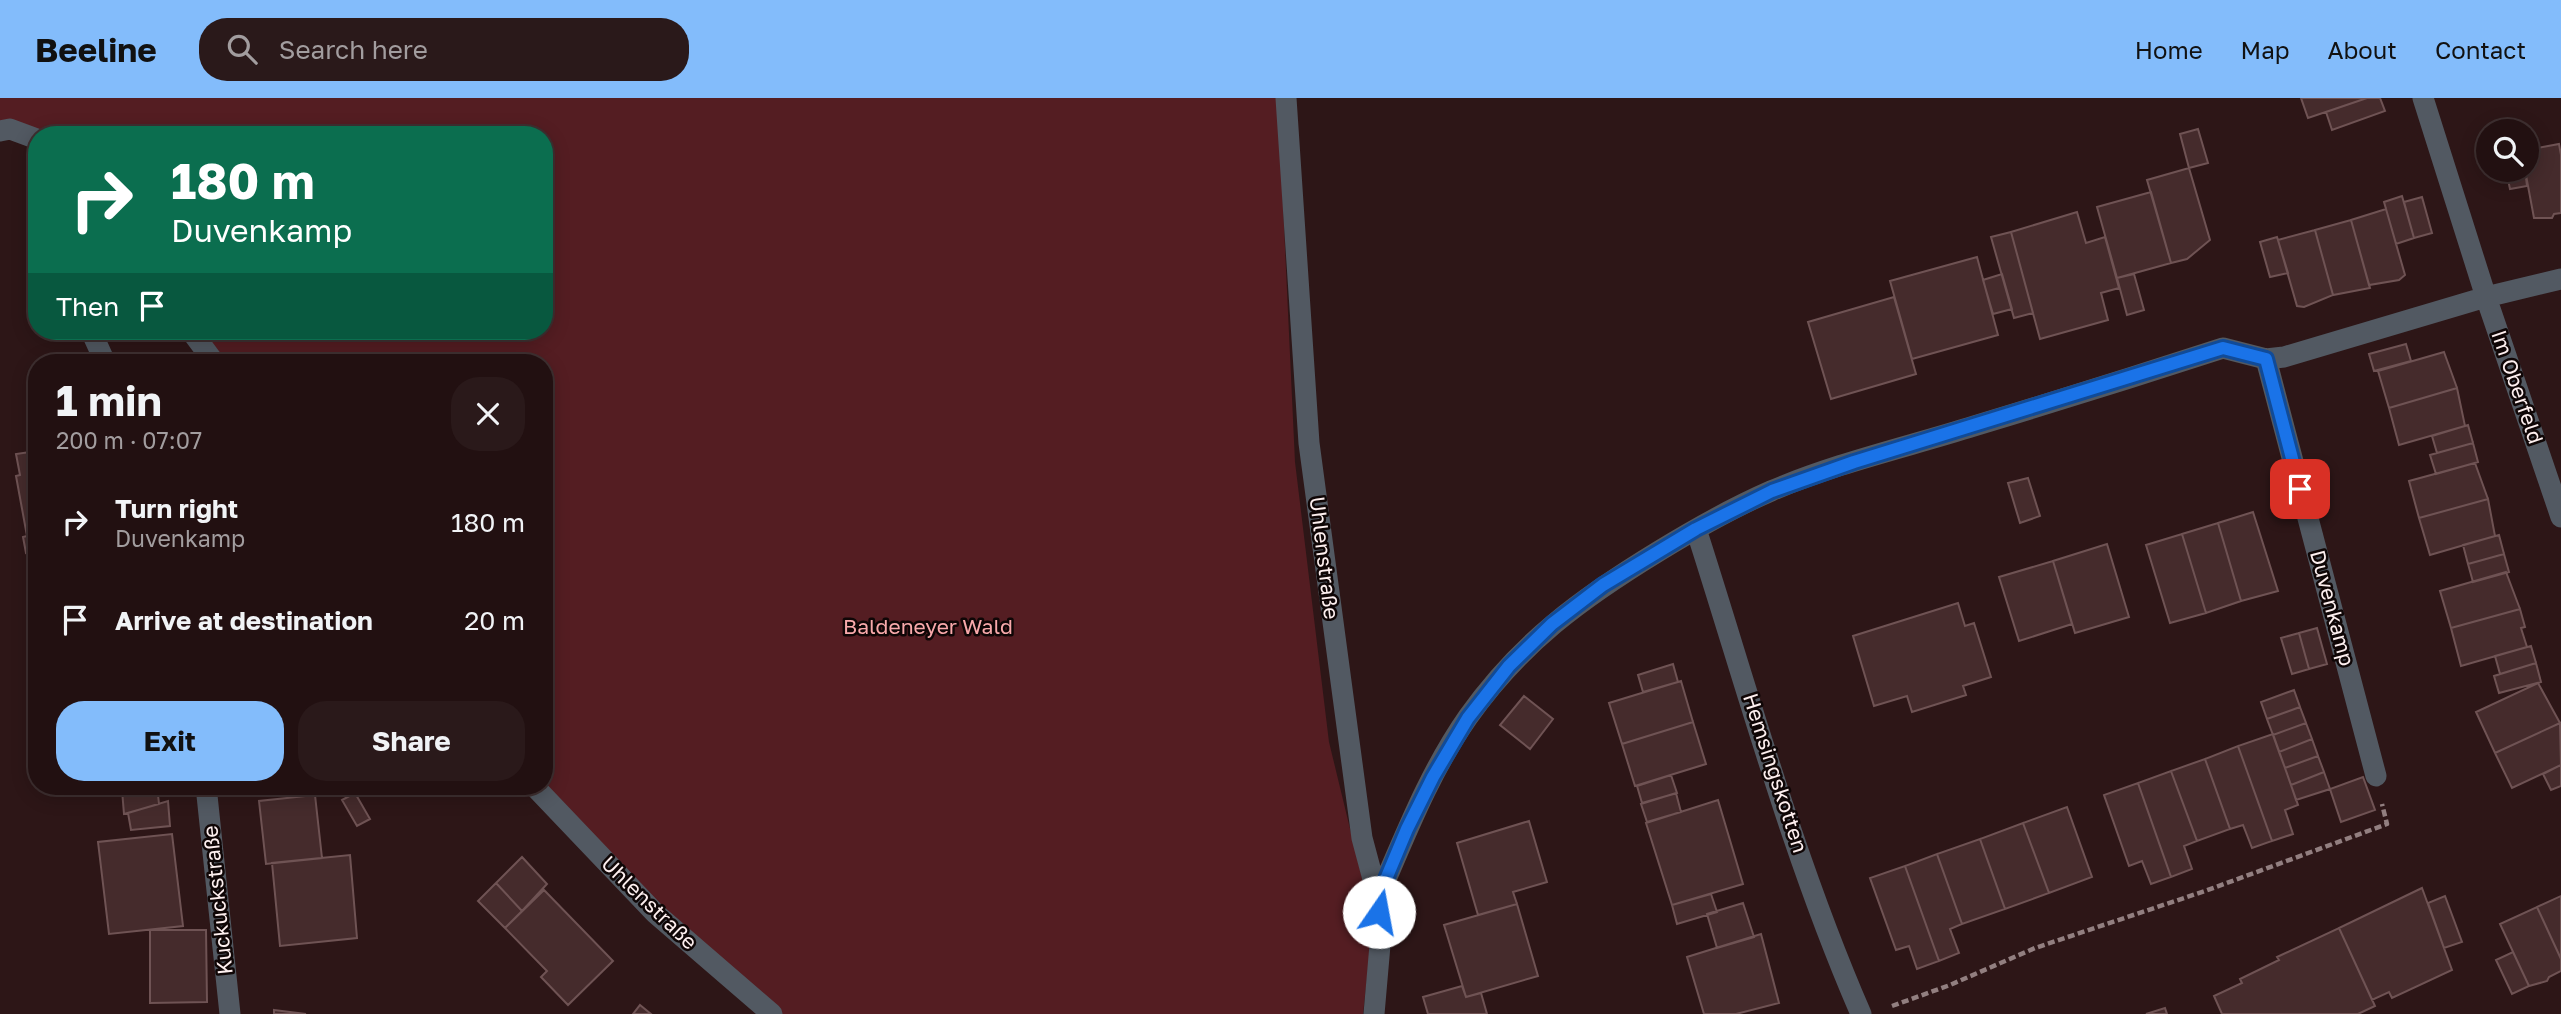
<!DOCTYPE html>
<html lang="en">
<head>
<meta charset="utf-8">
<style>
	:root { --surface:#221011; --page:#2a191a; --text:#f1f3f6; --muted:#a29d9f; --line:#3f3031; --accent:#83bcfb }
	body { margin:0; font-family:"Golos Text",sans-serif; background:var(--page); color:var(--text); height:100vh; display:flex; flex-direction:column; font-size:26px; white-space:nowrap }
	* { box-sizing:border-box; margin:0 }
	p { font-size:23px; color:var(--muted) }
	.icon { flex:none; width:38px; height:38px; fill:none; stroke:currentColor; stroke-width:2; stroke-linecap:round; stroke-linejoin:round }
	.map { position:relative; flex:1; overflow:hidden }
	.panel { position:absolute; left:28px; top:256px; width:525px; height:441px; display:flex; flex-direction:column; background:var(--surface); border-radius:28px; box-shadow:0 4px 18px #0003,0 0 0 2px var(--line) }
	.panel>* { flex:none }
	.guide { position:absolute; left:28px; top:28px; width:525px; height:214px; border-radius:28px; box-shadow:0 4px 18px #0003,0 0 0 2px var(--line); background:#0b6e4f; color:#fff; overflow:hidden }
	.tools { position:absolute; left:2476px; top:21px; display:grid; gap:14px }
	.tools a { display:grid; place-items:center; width:63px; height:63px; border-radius:50%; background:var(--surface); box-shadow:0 4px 18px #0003,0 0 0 2px var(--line); font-size:35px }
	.pin { position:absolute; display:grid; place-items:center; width:60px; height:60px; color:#fff; margin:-30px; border-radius:14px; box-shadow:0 4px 10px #0006 }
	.me { position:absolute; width:77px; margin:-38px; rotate:12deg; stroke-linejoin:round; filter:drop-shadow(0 0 5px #0008) }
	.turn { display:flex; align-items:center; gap:24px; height:147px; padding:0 28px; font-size:32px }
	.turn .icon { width:91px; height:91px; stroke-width:2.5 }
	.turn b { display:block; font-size:49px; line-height:60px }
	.then { display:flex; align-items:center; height:66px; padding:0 28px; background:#0003; gap:14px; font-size:26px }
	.round { display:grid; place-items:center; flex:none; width:74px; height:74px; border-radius:28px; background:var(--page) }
	.headline { display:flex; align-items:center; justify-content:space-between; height:119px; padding:0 28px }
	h1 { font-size:42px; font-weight:700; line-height:52px }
	.button { display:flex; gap:14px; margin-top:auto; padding:14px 28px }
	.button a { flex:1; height:80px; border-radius:28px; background:var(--accent); color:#111; font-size:28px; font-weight:700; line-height:80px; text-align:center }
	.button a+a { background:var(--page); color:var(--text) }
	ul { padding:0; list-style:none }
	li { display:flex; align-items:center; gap:21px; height:98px; padding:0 28px }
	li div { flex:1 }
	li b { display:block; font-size:26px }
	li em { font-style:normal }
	header { display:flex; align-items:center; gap:42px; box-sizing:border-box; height:98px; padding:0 35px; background:var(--accent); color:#111 }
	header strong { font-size:33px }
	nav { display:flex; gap:38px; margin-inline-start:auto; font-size:24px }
	.search { width:490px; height:63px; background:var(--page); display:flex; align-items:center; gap:18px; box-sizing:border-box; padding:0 24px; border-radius:28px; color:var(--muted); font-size:26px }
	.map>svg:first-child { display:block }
</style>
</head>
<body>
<header>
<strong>Beeline</strong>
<div class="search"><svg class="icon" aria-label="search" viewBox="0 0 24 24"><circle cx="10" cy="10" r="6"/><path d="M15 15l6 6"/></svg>Search here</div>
<nav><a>Home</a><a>Map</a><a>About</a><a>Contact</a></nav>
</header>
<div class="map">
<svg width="2561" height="916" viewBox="0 0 2561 916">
	<rect width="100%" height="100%" fill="#2d1617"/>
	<!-- green -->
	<path fill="#541d22" d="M0,0H1278L1295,364L1329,644L1368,805L1371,843L1363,916H781L659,811L544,688V264H221L197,233H544V37H42L0,24Z"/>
	<!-- building -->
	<path fill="#452b2c" stroke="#6f5354" stroke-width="2" d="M2301,0H2367L2308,20Z
		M2367,0H2380L2385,13L2332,32L2326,14Z
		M2198,31L2208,65L2189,70L2180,36Z
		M2559,46L2561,57V115L2554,116L2552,120H2534L2525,72H2527V52Z
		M2189,70L2210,142L2187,161L2171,165L2147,82Z
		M2506,72H2525L2527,88L2510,91Z
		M2151,94L2171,165L2117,180L2097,109Z
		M2402,98L2414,140L2396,146L2384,104Z
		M2422,99L2432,135L2414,140L2404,104Z
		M2386,111L2405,177L2399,182L2369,187L2351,122Z
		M2077,114L2086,145L2105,139L2119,190L2101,195L2108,222L2040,241L2011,134Z
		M2351,122L2370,190L2333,197L2315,132Z
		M2315,132L2333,197L2304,209L2297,208L2278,142Z
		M2011,134L2033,215L2014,220L1991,139Z
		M2277,139L2288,175L2270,179L2260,144Z
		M1977,159L1998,237L1912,261L1890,183Z
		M2002,176L2012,211L1993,216L1983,182Z
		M2134,176L2144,212L2127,217L2117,180Z
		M1894,199L1916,276L1831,301L1808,224Z
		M2406,246L2411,263L2374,273L2369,256Z
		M2444,254L2457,290L2389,310L2378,273Z
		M2457,290L2465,328L2399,347L2389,310Z
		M2468,327L2473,345L2437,355L2432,338Z
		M2473,345L2478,364L2436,376L2430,357Z
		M37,353V453L26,455L23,439L27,438L16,378L20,377L16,356Z
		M2475,365L2488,401L2419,420L2409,383Z
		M2028,380L2040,418L2020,425L2008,385Z
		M2488,401L2495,438L2430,457L2419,420Z
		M2253,414L2278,493L2241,503L2218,425Z
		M2218,425L2241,503L2206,515L2182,436Z
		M2182,436L2206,515L2170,525L2146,447Z
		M2499,437L2504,456L2468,466L2463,447Z
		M2107,446L2129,519L2075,535L2053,463Z
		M2504,456L2509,474L2473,484L2468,466Z
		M2053,463L2072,526L2019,543L1999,479Z
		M2506,474L2520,511L2451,530L2440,493Z
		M1958,505L1965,528L1974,525L1991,579L1963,588L1966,597L1912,614L1907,598L1874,608L1853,538Z
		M2520,511L2525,529L2521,530L2527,549L2461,568L2451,530Z
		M2317,530L2327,566L2309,571L2299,535Z
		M2299,535L2309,571L2292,576L2281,540Z
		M2531,548L2536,565L2500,576L2495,558Z
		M2536,565L2541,584L2499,595L2494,578Z
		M1673,566L1678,584L1643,594L1638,577Z
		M1681,583L1693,624L1622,646L1609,605Z
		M2538,585L2560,625L2495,655L2476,614Z
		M2294,592L2300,609L2267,621L2261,604Z
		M1524,598L1553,621L1530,651L1500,627Z
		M2300,609L2306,625L2273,637L2267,621Z
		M1693,624L1706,666L1635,688L1622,646Z
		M2306,625L2312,641L2279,654L2273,637Z
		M2560,625L2561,667L2512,690L2495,655Z
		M2273,636L2298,707L2285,712L2293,736L2272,743L2238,648Z
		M2312,641L2318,658L2285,670L2279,654Z
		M2238,648L2272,743L2252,750L2243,727L2230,731L2205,661Z
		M2318,658L2324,674L2291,687L2285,670Z
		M2205,661L2230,731L2197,743L2171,673Z
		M2561,667V688L2551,692L2543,676Z
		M2171,673L2197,743L2184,748L2192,771L2171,779L2138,685Z
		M2324,674L2330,691L2296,702L2291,687Z
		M1671,677L1677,695L1642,705L1637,688Z
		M2363,679L2375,712L2341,724L2330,691Z
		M2138,685L2171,779L2151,786L2142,763L2129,768L2104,697Z
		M83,688H153V689L84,696Z
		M157,688L159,706L124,716L122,692Z
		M355,695L370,721L357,728L342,702Z
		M1676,695L1681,714L1647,724L1641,706Z
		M315,697L322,760L266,766L259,703Z
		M1718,702L1743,786L1672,807L1646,725Z
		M168,703L170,728L131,732L128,715Z
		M2067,709L2092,779L2049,795L2023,725Z
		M1529,723L1547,784L1513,794L1517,806L1478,817L1457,745Z
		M2023,725L2049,795L2005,811L1980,741Z
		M172,736L183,828L109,836L98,744Z
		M1980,741L2005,811L1962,826L1937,756Z
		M1937,756L1962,826L1950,831L1959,855L1939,863L1905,768Z
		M350,757L357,840L280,848L272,765Z
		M522,759L547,786L522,813L496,785Z
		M1905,768L1939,863L1917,871L1909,848L1896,852L1870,780Z
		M496,785L522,813L505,830L478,803Z
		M2422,790L2452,872L2392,900L2389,894L2372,902L2339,830Z
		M544,792L613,863L568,907L541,879L547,873L505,830Z
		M1711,796L1717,814L1677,826L1672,807Z
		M2445,798L2462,844L2444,850L2428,805Z
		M2561,798V861L2537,809Z
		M1743,805L1754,839L1717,850L1707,816Z
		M1517,806L1538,878L1466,899L1444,827Z
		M2537,809L2561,861V873L2549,879L2547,883L2529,888L2500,826Z
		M2339,830L2375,908L2358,916H2222L2214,898L2242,885L2240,881L2279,862L2277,859Z
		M150,832H206L207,904L150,905Z
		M1761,836L1779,905L1736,916H1704L1687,859Z
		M2513,854L2529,888L2512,896L2496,862Z
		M1462,888L1466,899L1481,895L1487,916H1428L1423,899Z
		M640,907L651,916H633Z
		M2165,910L2167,916H2146Z
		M274,912L306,916H274Z"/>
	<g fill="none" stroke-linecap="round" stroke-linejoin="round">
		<!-- path -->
		<path stroke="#927f80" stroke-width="4.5" stroke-dasharray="7 3.5" stroke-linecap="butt" d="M1892,908L1950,887L2035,850L2205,793L2387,726L2382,706"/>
		<!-- minor -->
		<path stroke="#525962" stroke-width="21" d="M1286,0L1309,345L1362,740L1378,800L1379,814L1380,847L1374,916
			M2423,0L2486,199L2561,419
			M0,33L10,31L37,41
			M91,233L105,264
			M191,233L214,264
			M2266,261L2376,678
			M1696,431C1748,593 1793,760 1861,916
			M206,688L230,916
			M534,688L655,815L772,916
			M1378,800C1405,738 1429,675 1468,619C1521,544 1582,500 1659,453C1695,431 1732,410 1771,393C1836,365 1907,349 1974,328C2057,303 2140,277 2223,250L2266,261L2284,259L2486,199L2561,181"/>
	</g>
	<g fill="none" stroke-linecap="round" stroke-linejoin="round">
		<!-- route casing -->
		<g stroke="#114b97" stroke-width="18">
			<path id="route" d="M1379,814L1378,800L1407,731L1433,679L1468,620L1509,568L1552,526L1603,487L1696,431L1772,393L1854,364L2223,250L2266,261L2300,391"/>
		</g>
		<!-- route -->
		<use href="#route" stroke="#1a73e8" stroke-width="12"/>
	</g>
	<g text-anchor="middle" stroke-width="5" stroke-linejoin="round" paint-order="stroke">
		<!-- street labels -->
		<g font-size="21" fill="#fdefef" stroke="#0f0606">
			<text transform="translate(2517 289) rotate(71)" y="7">Im Oberfeld</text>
			<text transform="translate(1324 460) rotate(83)" y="7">Uhlenstraße</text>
			<text transform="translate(2332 510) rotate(75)" y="7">Duvenkamp</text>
			<text transform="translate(1775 675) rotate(72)" y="7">Hemsingskotten</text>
			<text transform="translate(218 802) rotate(-96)" y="7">Kuckuckstraße</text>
			<text transform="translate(649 805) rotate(44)" y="7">Uhlenstraße</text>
		</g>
		<!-- park labels -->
		<g font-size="21" fill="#f9a9ab" stroke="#0f0606">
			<text x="928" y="536">Baldeneyer Wald</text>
		</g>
	</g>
</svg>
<div class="tools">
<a><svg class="icon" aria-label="search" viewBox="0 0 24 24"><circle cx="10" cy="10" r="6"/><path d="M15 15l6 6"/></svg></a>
</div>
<div class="pin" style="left:2300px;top:391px;background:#d93025"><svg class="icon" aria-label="arrive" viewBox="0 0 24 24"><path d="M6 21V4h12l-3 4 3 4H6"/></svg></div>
<svg class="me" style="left:1379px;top:814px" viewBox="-20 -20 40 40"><circle r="19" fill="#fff"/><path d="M0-13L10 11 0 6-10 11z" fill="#1a73e8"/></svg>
<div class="guide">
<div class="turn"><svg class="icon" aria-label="right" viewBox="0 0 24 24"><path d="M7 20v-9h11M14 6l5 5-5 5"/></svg><div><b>180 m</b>Duvenkamp</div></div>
<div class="then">Then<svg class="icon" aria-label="arrive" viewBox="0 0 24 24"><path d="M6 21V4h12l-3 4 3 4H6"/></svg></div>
</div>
<section class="panel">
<div class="headline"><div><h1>1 min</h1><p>200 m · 07:07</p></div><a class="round"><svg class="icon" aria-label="close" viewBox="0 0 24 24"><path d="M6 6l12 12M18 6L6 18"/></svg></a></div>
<ul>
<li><svg class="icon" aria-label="right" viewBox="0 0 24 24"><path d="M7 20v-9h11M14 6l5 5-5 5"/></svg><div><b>Turn right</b><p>Duvenkamp</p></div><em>180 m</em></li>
<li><svg class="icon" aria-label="arrive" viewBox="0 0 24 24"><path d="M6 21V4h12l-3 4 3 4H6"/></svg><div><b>Arrive at destination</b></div><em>20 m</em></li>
</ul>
<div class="button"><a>Exit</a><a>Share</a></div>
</section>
</div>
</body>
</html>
